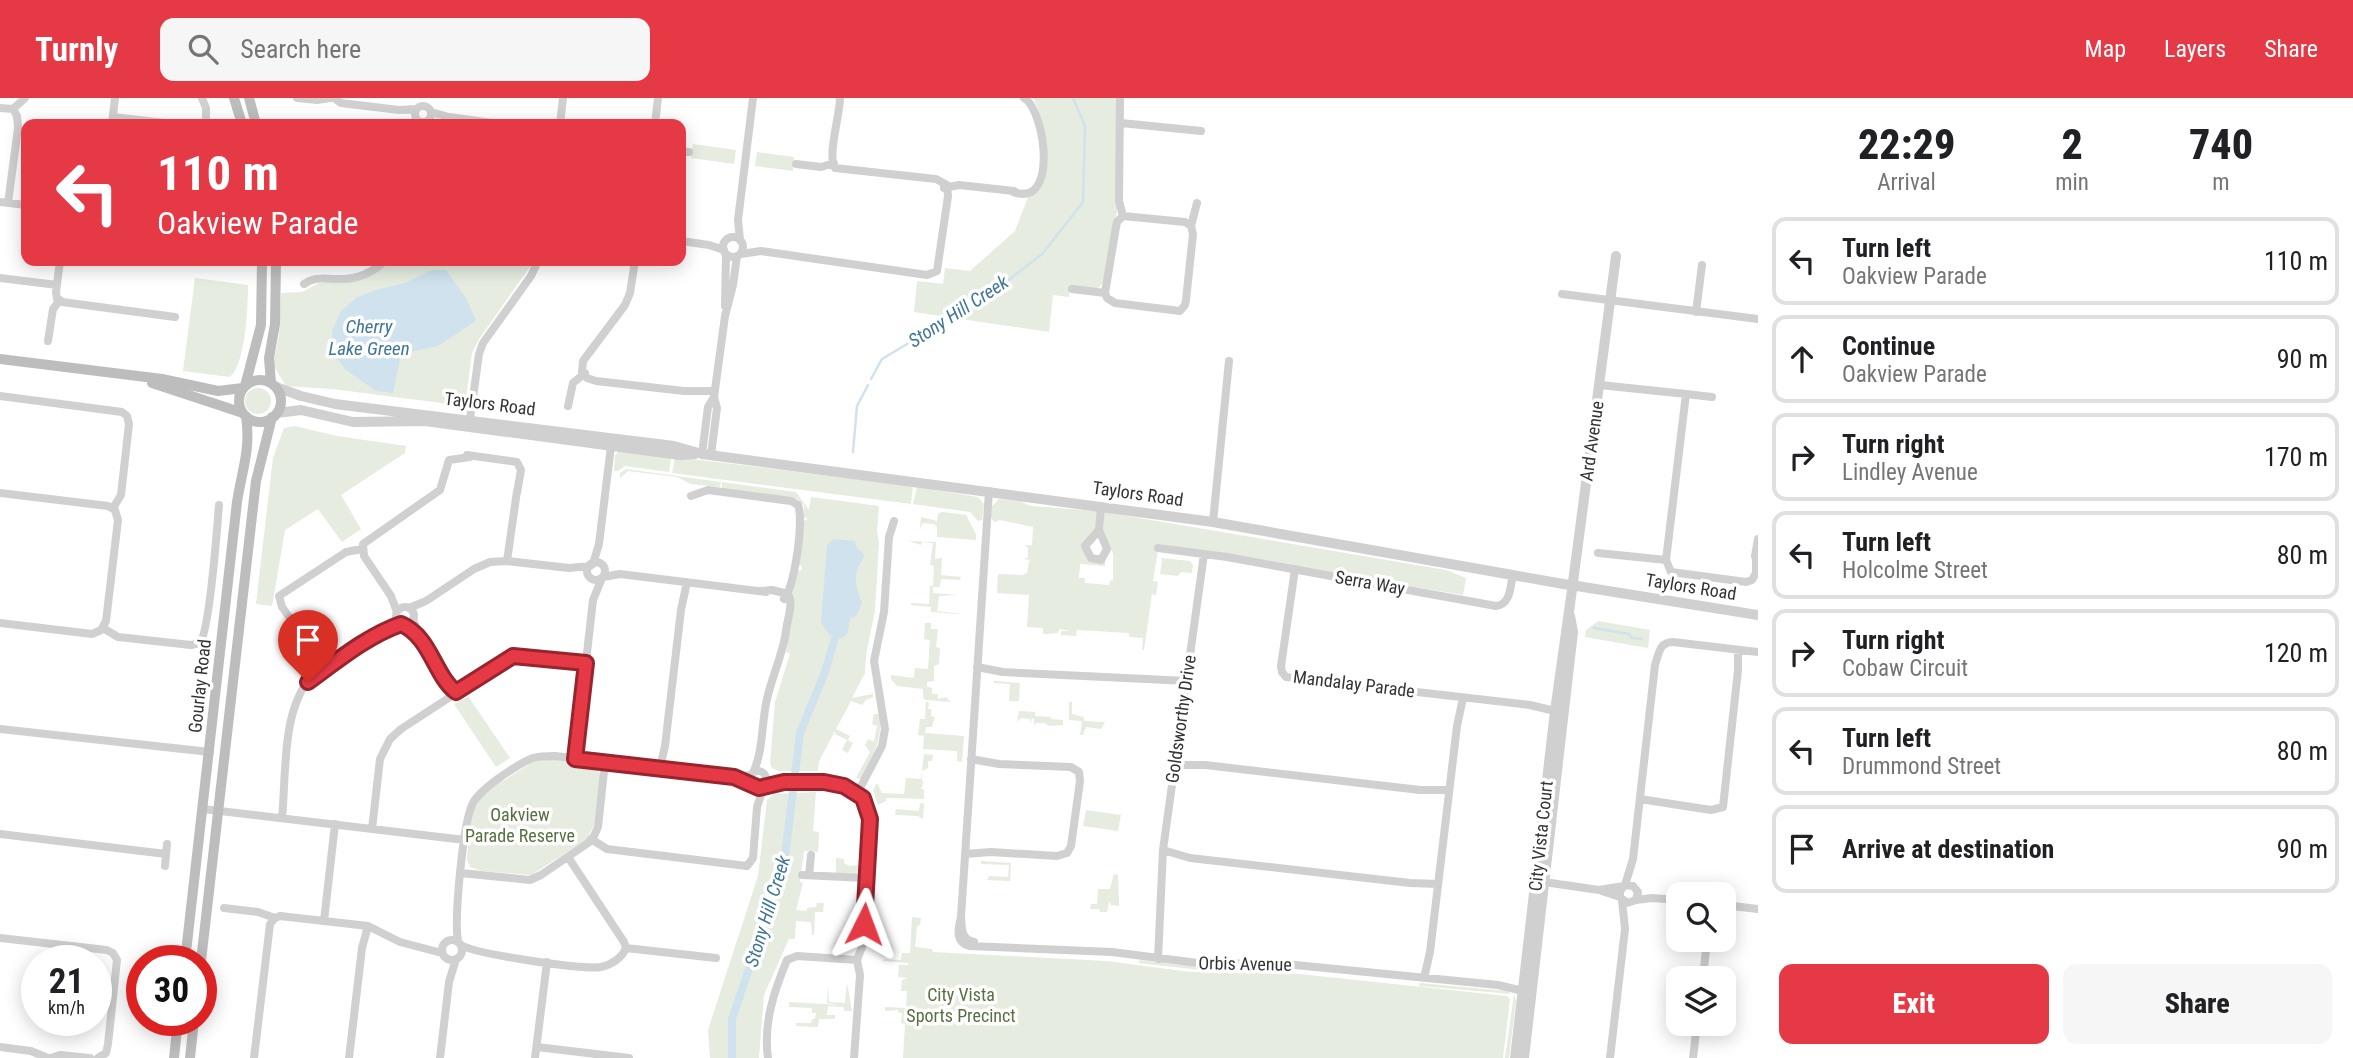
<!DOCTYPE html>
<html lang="en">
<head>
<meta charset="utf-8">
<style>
	:root { --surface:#fff; --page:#f6f6f6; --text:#202124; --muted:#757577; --line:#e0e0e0; --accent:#e63946 }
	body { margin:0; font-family:"Roboto Condensed",sans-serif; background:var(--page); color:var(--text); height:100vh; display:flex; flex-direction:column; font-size:26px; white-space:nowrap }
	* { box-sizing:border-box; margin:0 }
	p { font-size:23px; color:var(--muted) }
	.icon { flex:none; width:38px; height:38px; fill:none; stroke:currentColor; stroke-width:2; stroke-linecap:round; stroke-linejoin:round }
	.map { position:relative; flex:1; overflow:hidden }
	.drawer { display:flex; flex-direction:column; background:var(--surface); width:595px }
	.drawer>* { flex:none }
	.top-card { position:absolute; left:21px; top:21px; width:665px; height:147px; border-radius:14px; box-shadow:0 4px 18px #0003; background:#e63946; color:#fff; overflow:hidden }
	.tools { position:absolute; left:1666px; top:784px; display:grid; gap:14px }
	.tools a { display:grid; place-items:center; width:70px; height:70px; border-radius:14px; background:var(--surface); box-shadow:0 4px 18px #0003; font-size:35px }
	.speed { position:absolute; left:21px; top:847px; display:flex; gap:14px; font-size:35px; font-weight:700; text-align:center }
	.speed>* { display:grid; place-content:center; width:91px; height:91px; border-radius:50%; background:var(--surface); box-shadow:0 4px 18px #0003; line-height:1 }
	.speed small { font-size:18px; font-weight:400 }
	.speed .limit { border:10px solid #d22; background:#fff; color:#111 }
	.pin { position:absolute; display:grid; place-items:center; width:60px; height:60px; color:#fff; margin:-72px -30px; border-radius:50% 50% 50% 0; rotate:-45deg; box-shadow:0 0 7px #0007 }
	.pin .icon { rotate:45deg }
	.me { position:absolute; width:77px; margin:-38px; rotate:3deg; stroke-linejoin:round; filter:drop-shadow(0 0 5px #0008) }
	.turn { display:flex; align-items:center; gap:24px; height:147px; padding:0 21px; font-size:32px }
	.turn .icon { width:91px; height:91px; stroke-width:2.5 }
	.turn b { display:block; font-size:49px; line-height:60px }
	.eta { display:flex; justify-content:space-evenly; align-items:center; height:119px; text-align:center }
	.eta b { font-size:42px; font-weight:800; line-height:49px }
	.button { display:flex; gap:14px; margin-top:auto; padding:14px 21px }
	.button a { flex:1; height:80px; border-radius:14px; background:var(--accent); color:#fff; font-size:28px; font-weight:800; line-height:80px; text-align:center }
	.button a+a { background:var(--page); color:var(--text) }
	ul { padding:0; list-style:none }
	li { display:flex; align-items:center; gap:21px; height:88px; margin:0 14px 10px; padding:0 7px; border:4px solid var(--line); border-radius:14px }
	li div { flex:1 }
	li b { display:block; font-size:26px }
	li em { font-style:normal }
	header { display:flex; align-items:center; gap:42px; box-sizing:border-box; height:98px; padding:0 35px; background:var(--accent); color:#fff }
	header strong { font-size:33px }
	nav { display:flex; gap:38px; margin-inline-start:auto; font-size:24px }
	.search { width:490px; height:63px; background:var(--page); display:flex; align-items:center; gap:18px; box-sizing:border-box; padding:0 24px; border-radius:14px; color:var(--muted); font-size:26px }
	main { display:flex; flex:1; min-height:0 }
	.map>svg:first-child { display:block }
</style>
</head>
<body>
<header>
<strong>Turnly</strong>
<div class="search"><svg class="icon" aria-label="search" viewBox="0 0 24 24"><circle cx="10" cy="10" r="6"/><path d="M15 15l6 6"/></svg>Search here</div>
<nav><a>Map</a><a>Layers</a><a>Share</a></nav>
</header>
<main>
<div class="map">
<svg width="1758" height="960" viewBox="0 0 1758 960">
	<rect width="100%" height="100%" fill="#fff"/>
	<!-- green -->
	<path fill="#e6ecdf" d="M1033,0H1116L1117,114L1104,184L1097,191L1070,187L1069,199L1053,197L1049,234L914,214L917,183L943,186L945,170L970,173L1015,133L1028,99C1060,89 1045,21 1033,0Z
		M693,46L736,52L734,66L691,60Z
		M757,54L794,59L793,73L755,68Z
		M390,163H534L479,241L472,255L465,308L332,291L286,288L273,267L279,237L281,195L302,194L319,185L357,183L385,169Z
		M195,180L248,187C248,209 246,264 230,279L183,273Z
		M245 303a13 13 0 1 1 26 0a13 13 0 1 1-26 0Z
		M295,328L337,338L406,348L405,355L341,397L361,431L342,444L318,411L285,432L272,508L256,506L273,360L284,330Z
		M621,352L671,360L669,374L625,368L618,373H614L615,357Z
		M675,359L913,388L911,406L672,375Z
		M626,371L721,384L720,389L691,386L677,379L628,373L620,380V375Z
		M722,384L796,394L809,412L811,399L879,408L877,433L879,444L875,513L866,557L865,575L852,600L873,596V599L866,602L862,607L851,603L836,631L850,638L848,642L853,645L848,655L842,652L847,642L835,636V633L819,663L818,673H778L772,670L770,665L775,604L790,556L786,554L793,506L792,494L797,473L802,472V468L798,466L803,423L808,421L804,419V407L797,401L722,391Z
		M917,389L978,399L984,406L982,422L978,423L970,414L913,406Z
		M999,401L1019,403L1031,408L1097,413L1098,427L1082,451L1087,459L1105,463V468L1080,466L1079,480H1085V485L1109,487L1110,483L1113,482V456L1103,432L1104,414L1446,472L1466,480L1463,497L1159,446L1153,483L1158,484L1156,497L1152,496L1144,552H1142L1143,540L1129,539V535L1077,532L1076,538L1061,537V533H1070L1059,531L1058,535L1043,536V530L1027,529L1029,497L997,495L998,476L1022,477L1027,475L1029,463L1031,462L1024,461L1028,459V450L1025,447H1032L1033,429L1000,422L994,424L991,419L992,408Z
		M943,414L966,417L976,436V442L937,439V429L934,426L923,425L920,430L921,419L937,423L938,415Z
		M909,443L936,444L935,461L942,460L941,477L961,479L960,482L941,481L940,489H933V495L957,497L939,498L937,513L964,516L931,514V509L911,507V505L929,506L930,488H933L934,468L930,467L933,445L922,444L921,447Z
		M1161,460L1190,463L1193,467L1192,475L1181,474L1178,478L1160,476L1162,463Z
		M1598,523L1650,532L1648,550L1585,539L1586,532Z
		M925,525H931V531H938L936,549L940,550L939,566L934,568V583L927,584V589L932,590V596H938V601L946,599L951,604L926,602L923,600V591L897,588L891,581V577L914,580L915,570L928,571L930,542L924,541Z
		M994,583L1020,585L1019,603H1009L1010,586L994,585Z
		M468,598L510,660L496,669L454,606Z
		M926,603L929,605L928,611H931V618L935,619L932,629H926L925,635L964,638L962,664L957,663V653L923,651L924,638L918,637L920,621H925Z
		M1069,604H1072V616L1084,619V623L1105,624L1101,631L1086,629L1083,637H1080L1082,623L1069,622Z
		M1019,613L1035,614V618L1051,619V621L1063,622V627L1049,628L1045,625H1036L1034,627V621L1032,620L1031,625L1030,621L1021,620L1017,624Z
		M874,616H880C882,644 873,658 861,681L856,680L870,654L865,647L868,641L874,644L877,628L872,626Z
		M924,656L933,657L932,663H928V670L922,673V683H924L921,691H924V701L886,700V703L878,707L873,692L877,685L882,695L904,696L906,680L921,681Z
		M550,660L595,666L600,676L594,727L587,741L580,746L531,777L482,773L470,769L467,761L471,716L484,695L533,664Z
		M816,694L813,733L819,734L818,754L804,753L800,784L803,785L796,812L807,813V810L816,809L817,805H824L823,814H815L814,837H812L811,824L796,823L795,841H789L764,897L759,960H710L708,932L758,778L767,702L774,696Z
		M920,705L924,706L923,721L918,718L895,717L896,711L919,713Z
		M1086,712L1121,717L1118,733L1083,728Z
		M862,741L865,742L861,774L858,772L857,776L836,775V760L844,761V765L849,768L859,767Z
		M981,763L1011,765L1010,783L985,782L988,781L989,778L1008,779L1009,767L981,766Z
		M1114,776L1118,777L1119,808L1111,807L1109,804L1107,814H1100L1099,811H1090L1091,806H1097L1098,791H1110Z
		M912,819L921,820L920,827L917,828L915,849L932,851L933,854L1106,863L1191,874L1290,875L1507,898L1510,901L1503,960H903L905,926L901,925L902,915H899L898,912L885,913V909L906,910L907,893H901L902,882L908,880L898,879L899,867H908L909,865L883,863V861L901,862L902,855H910Z
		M1140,862L1209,870L1210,873L1138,865Z
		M847,885L852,913H844V909L828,908L827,917H835V921H819L818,929L796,928V925H811L812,921H815L816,915H812V910L789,909V904L839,907L827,905L828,886L829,904L845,905Z
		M1420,885L1507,893L1511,896L1419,888Z
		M1514,896L1516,903L1509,960H1505Z"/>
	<!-- water -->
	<path fill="#cfe2ee" d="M432,172H446L466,200L476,223L438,248L401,256L393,295L376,293L346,272L333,255L332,233L341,213L356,200L376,192L405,185Z
		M834,441L855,443L857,451L863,454L864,459C852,475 855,488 862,505L856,518L850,521L847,537L834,543L821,525L827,447Z"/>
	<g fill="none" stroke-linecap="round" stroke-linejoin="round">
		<!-- stream -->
		<path stroke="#cfe2ee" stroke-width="2.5" d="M871,281L882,261L991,196L1043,155L1083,104L1085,28L1073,0
			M853,354L857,308L868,287
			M1594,530L1629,536L1632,540L1642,541"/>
		<!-- canal -->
		<path stroke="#cfe2ee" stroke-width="8" d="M732,960V921L784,767L800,635L825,574L834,543"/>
		<!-- minor -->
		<path stroke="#d0d0d0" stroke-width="8" d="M202,0L206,10V26
			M297,0L317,2L330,0
			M334,0L341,5L399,12L416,11
			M1120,0L1119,103L1123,118
			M415 16a8 8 0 1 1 16 0a8 8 0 1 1-16 0Z
			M0,10L13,11L25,0
			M431,14L449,19L500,26
			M113,19L174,26
			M1121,25L1201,33
			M112,26L115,0
			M560,26L563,0
			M655,26L658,0
			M681,53L689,54
			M796,66L821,69L834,65
			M944,90L959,87L1014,93
			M1011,93C1060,114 1045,11 1024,0
			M0,104L26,107
			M8,105L18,30L17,18L13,11
			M1123,118L1185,124L1191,128L1193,136L1186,202L1185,207L1180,213L1115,205L1107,200L1105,195L1116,129L1117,124Z
			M1191,128L1197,105
			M723 149a10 10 0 1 1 20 0a10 10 0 1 1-20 0Z
			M740,142L738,122L753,0
			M681,143L709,147L724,152
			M741,156L761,153L927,177L937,173L948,98L947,87L936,81L835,70C827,58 840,17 840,0
			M60,163L56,194L57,201L62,204L175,219
			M635,163L630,195L625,207L583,263L582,274L587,280L596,283L684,293H714
			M0,180L57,187
			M304,186C315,178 324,181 337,181C355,182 372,175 385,163
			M1072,191L1105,195
			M1562,196L1758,221
			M725,208L726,156
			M1696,214L1702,167
			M48,243L53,211L60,202
			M1600,287L1686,296L1666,462L1671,474L1746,484L1752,482L1756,475V455
			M1686,296L1712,299
			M0,298L122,314L127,318L129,326L121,397L113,410
			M568,308L573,285L585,275
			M470,321L479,256L483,245L531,178L538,163
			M702,356L708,309L714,299L725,218L733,187L737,158
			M467,357L517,364L521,372L517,395
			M711,357L717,310L714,299
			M0,395L108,408L115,412L118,422L106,523L101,532L92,536L0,525
			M691,398L708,392L791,403L798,407C804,422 795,487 784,501
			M1213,424L1229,263
			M1099,432L1085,448L1091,460L1101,462L1107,451L1099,432L1101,408
			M1158,450L1227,459L1496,508C1511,506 1510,489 1513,477
			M1598,455L1666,462
			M1755,458L1758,441
			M507,463L517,393
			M587 473a9 9 0 1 1 18 0a9 9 0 1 1-18 0Z
			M593,466L599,446L611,348
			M1295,471L1281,568L1282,574L1286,579L1530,607L1555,613
			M603,479L620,476L766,494
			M396 518a9 9 0 1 1 18 0a9 9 0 1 1-18 0Z
			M409,510L426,503L474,471L490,464L507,463L569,470L590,468
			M397,514L391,498L364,458L363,446L440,392L449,362L470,359
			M413,521C418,537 444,585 456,594
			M103,530L118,539L191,547L200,545C210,531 217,431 219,407
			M346,557L384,532L401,526
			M324,568L282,509L279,498L346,454L362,451
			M977,569L1003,574L1187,583
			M0,631L210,654
			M575,661L593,502L602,480
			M1175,667H1205L1420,692H1449
			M660,670L665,648L681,512L687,484
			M750 681a8 8 0 1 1 16 0a8 8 0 1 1-16 0Z
			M753,675C764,651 761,626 767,601C772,578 783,556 786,533C787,521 794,507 788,496L772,492L762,493
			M765,687C799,685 854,672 869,713L862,849L857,862L860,877L854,960
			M857,696L882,648L885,631L874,563L884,514L889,439L894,423
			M1640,701L1711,712L1723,709L1738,572V552
			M203,711L465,742
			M282,720C287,670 280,608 318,570C326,563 338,561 347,556
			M372,731L380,661L390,641L401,631L513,558L586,565
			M0,736L166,756
			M591,741L607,751L747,768L753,760L757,709L764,688
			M1163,752L1190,760L1410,785L1438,786
			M965,756L991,754L1057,758L1067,755L1071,748L1080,683L1079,674L1071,669L999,666L971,661
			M165,768L167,746
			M461,775L530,782L541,777L588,745L594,738L598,729L605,664
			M802,777L866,780
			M809,777L811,757
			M1539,785L1544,784L1599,792L1624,788
			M1625,787L1633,761L1655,567C1659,556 1659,544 1673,544L1758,554
			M1602,793L1620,799L1627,805L1636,802L1638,794L1633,788L1625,787L1620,793V799
			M1636,802L1652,800L1678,802
			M1724,807L1758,811
			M224,810L258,814L275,820
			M961,819C958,831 955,844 969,848L1112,854L1198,865L1285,866L1498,887L1523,893
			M324,823L335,726
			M0,840L107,852L113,855L117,862L108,946L106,955L98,960
			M442 852a10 10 0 1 1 20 0a10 10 0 1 1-20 0Z
			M458,843C454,821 463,723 473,705C481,690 518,666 533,660C540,658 548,658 555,658L734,679L751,677
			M974,844C961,841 962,831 961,819L989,393
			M461,847C475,856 583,872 601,869C611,867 622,860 626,850L624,844L568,759
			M626,850L716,860
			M1158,861L1163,752L1204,456
			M1424,880L1430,854L1457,628L1463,600
			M1703,880L1707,842
			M0,949L31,953L48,960
			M537,949L629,960
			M51,960L60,957L90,960
			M254,960L270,826L275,820L280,818L368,828L400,844L442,855
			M349,960L362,850L368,828
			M440,960L449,884L456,861
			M535,960L547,864
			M768,960C763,926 774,893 787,862L797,858L857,862
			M1610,960L1625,831L1622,802
			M1693,960L1697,926"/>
		<!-- tertiary -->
		<path stroke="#d0d0d0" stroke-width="10" d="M276,289L301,298L335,306L674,348L702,356L1213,424L1569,487
			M277,315L301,312L353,324L425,323L680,357L695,356
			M1573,484L1616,158
			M1577,488L1758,517
			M1515,960L1555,613L1572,492
			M1524,960L1573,534L1570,518"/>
		<!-- secondary -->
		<path stroke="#bdbdbd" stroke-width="10" d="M234,0L242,26
			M249,0L256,26
			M0,261L162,281L218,293L243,290
			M239 303a21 21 0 1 1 42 0a21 21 0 1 1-42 0Z
			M152,285L243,315
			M271,285L269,260L275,226L276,163
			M245,288L261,227L262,163
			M185,863L237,404C242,372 251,351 246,318
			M201,863L256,383L272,319
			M174,960L178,922
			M190,960L194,922"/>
	</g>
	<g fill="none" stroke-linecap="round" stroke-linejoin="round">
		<!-- route casing -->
		<g stroke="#96252e" stroke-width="18">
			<path id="route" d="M308,584C337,563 367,538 401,526C431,539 434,577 456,594L513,558L586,565L575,661L734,679L759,690L784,684H824L844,688L863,700L870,721L864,826"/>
		</g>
		<!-- route -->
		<use href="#route" stroke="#e63946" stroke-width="12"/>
	</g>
	<g text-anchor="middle" stroke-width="7" stroke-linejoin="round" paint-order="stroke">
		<!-- street labels -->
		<g font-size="18" fill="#333" stroke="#fff">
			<text transform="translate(490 306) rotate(7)" y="6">Taylors Road</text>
			<text transform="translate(1592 343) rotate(-82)" y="6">Ard Avenue</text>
			<text transform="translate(1138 396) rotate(8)" y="6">Taylors Road</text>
			<text transform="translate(1370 485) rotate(10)" y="6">Serra Way</text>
			<text transform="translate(1691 489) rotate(9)" y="6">Taylors Road</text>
			<text transform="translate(1354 586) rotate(7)" y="6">Mandalay Parade</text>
			<text transform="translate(200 588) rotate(-84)" y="6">Gourlay Road</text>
			<text transform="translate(1181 621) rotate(-82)" y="6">Goldsworthy Drive</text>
			<text transform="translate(1541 738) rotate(-84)" y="6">City Vista Court</text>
			<text transform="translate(1245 866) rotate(1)" y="6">Orbis Avenue</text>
		</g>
		<!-- park labels -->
		<g font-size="18" fill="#56703f" stroke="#fff">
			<text x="520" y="723">Oakview<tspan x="520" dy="21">Parade Reserve</tspan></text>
			<text x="961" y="903">City Vista<tspan x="961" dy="21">Sports Precinct</tspan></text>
		</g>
		<!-- water labels -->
		<g font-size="19" font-style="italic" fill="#3f7597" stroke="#fff">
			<text transform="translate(958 213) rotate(-33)" y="7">Stony Hill Creek</text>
			<text x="369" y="235">Cherry<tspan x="369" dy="22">Lake Green</tspan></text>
			<text transform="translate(767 813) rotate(-73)" y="7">Stony Hill Creek</text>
		</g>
	</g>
</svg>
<div class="tools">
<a><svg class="icon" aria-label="search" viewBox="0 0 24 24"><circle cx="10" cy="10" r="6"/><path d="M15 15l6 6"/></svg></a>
<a><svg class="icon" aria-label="layers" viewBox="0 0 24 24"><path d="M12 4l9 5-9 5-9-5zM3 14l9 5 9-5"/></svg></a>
</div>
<div class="speed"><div>21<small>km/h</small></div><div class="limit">30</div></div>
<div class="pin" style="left:308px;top:584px;background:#d93025"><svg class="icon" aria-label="arrive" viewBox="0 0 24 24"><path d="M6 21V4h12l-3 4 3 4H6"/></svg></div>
<svg class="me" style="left:864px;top:826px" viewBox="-20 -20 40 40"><path d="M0-17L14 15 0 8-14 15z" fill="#e63946" stroke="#fff" stroke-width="4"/></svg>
<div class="top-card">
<div class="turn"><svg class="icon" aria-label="left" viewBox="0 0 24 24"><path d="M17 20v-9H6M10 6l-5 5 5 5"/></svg><div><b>110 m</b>Oakview Parade</div></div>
</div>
</div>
<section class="drawer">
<div class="eta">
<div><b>22:29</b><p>Arrival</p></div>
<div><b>2</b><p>min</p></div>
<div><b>740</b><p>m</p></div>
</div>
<ul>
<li><svg class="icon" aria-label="left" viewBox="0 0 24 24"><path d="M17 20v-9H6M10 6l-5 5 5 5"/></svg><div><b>Turn left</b><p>Oakview Parade</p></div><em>110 m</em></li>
<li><svg class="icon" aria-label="ahead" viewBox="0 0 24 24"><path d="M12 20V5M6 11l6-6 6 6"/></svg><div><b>Continue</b><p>Oakview Parade</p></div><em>90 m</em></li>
<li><svg class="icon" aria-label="right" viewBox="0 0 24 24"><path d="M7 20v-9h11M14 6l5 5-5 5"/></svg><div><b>Turn right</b><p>Lindley Avenue</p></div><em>170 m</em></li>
<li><svg class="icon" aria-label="left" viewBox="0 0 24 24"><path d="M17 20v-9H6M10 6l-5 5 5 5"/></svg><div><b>Turn left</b><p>Holcolme Street</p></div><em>80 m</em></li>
<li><svg class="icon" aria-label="right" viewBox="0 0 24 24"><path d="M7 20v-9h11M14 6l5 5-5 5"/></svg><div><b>Turn right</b><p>Cobaw Circuit</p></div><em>120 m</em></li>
<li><svg class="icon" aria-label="left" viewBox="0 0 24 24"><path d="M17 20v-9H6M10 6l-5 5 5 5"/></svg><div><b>Turn left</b><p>Drummond Street</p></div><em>80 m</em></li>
<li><svg class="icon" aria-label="arrive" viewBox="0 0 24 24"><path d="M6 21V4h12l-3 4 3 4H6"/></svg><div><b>Arrive at destination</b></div><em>90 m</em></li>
</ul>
<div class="button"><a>Exit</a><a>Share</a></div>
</section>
</main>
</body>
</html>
